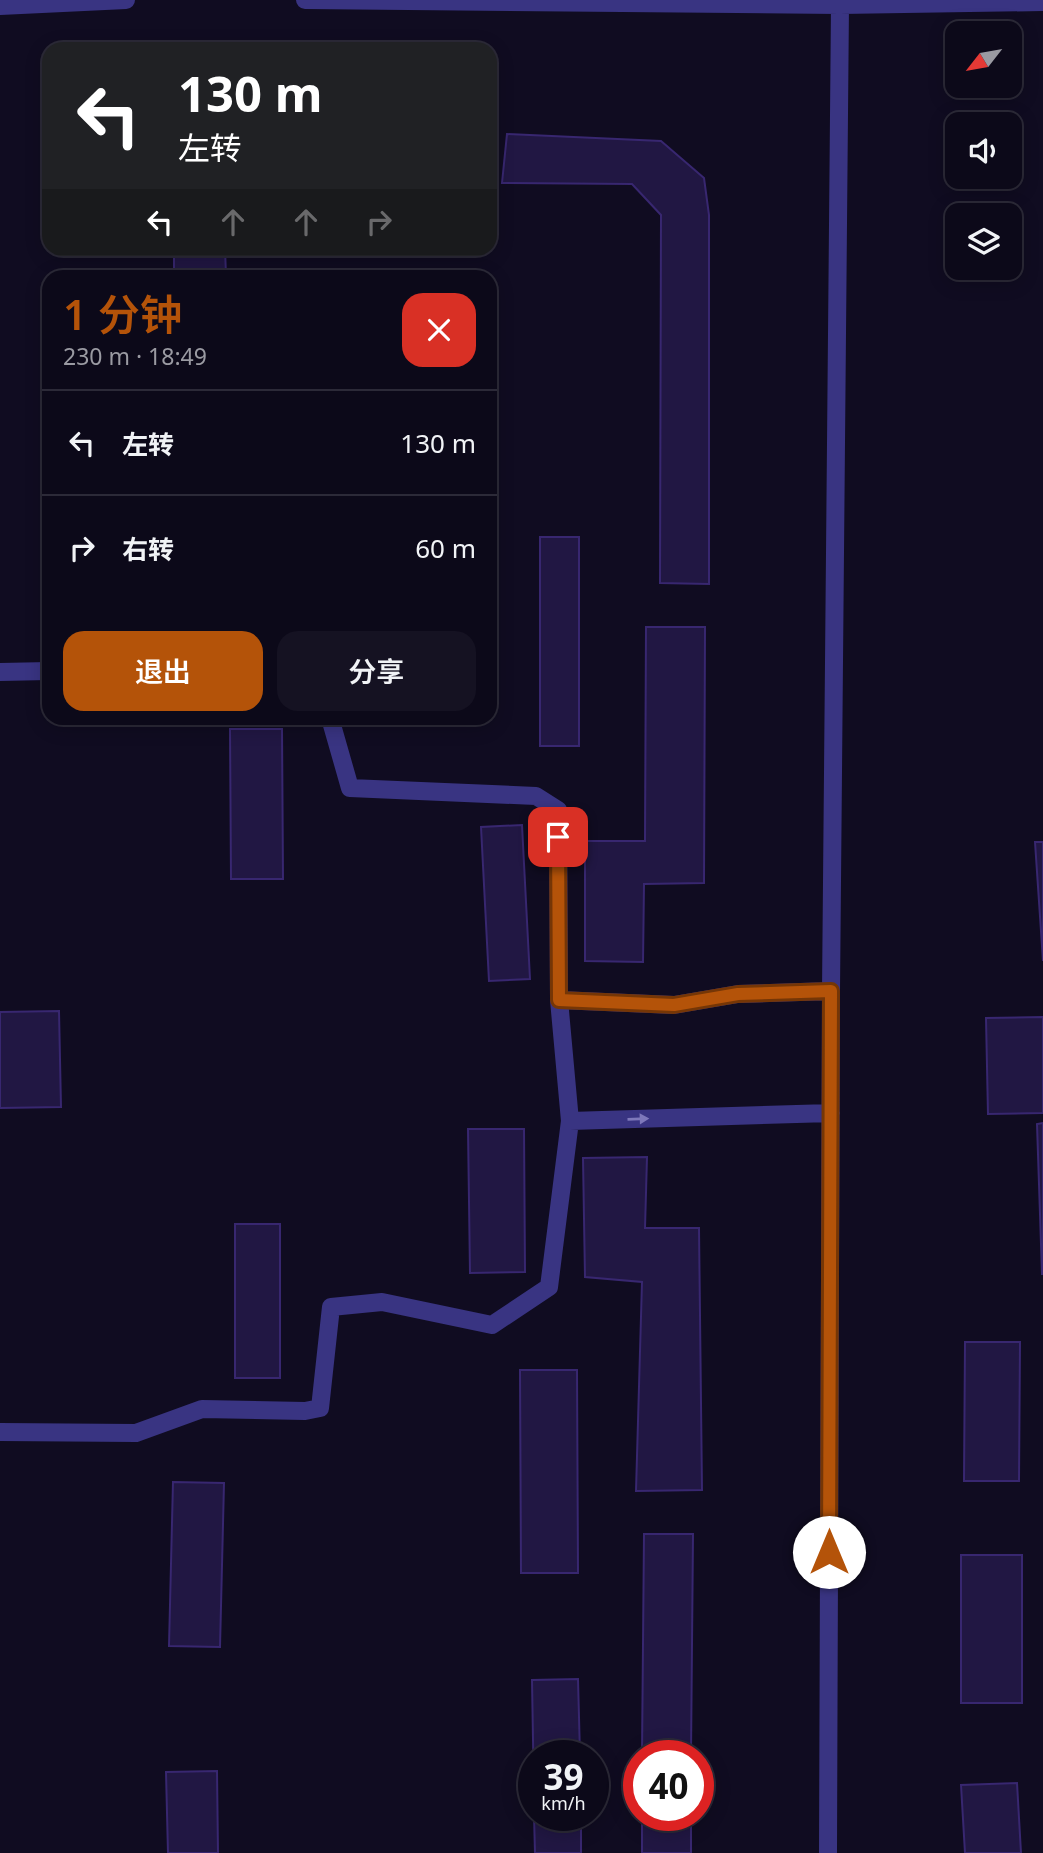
<!DOCTYPE html>
<html lang="zh">
<head>
<meta charset="utf-8">
<style>
	:root { --surface:#0c0919; --page:#151222; --text:#f1f3f6; --muted:#9a9aa2; --line:#2c2a38; --accent:#b45309 }
	body { margin:0; font-family:"Noto Sans","Noto Sans SC",sans-serif; background:var(--page); color:var(--text); height:100vh; display:flex; flex-direction:column; font-size:26px; white-space:nowrap }
	* { box-sizing:border-box; margin:0 }
	p { font-size:23px; color:var(--muted) }
	.icon { flex:none; width:38px; height:38px; fill:none; stroke:currentColor; stroke-width:2; stroke-linecap:round; stroke-linejoin:round }
	.map { position:relative; flex:1; overflow:hidden }
	.panel { position:absolute; left:42px; top:270px; width:455px; height:455px; display:flex; flex-direction:column; background:var(--surface); border-radius:21px; box-shadow:0 4px 18px #0003,0 0 0 2px var(--line) }
	.panel>* { flex:none }
	.banner { position:absolute; left:42px; top:42px; width:455px; height:214px; border-radius:21px; box-shadow:0 4px 18px #0003,0 0 0 2px var(--line); background:#202124; color:#fff; overflow:hidden }
	.needle { width:46px; rotate:239deg }
	.controls { position:absolute; left:945px; top:21px; display:grid; gap:14px }
	.controls a { display:grid; place-items:center; width:77px; height:77px; border-radius:14px; background:var(--surface); box-shadow:0 4px 18px #0003,0 0 0 2px var(--line); font-size:35px }
	.speed { position:absolute; left:518px; top:1740px; display:flex; gap:14px; font-size:35px; font-weight:700; text-align:center }
	.speed>* { display:grid; place-content:center; width:91px; height:91px; border-radius:50%; background:var(--surface); box-shadow:0 4px 18px #0003,0 0 0 2px var(--line); line-height:1 }
	.speed small { font-size:18px; font-weight:400 }
	.speed .limit { border:10px solid #d22; background:#fff; color:#111 }
	.pin { position:absolute; display:grid; place-items:center; width:60px; height:60px; color:#fff; margin:-30px; border-radius:14px; box-shadow:0 4px 10px #0006 }
	.me { position:absolute; width:77px; margin:-38px; rotate:0deg; stroke-linejoin:round; filter:drop-shadow(0 0 5px #0008) }
	.turn { display:flex; align-items:center; gap:24px; height:147px; padding:0 21px; font-size:32px }
	.turn .icon { width:91px; height:91px; stroke-width:2.5 }
	.turn b { display:block; font-size:49px; line-height:60px }
	.lanes { display:flex; align-items:center; height:66px; padding:0 21px; background:#0003; justify-content:center; gap:35px; direction:ltr }
	.lanes .off { opacity:.35 }
	.round { display:grid; place-items:center; flex:none; width:74px; height:74px; border-radius:21px; background:var(--page) }
	.head { display:flex; align-items:center; justify-content:space-between; height:119px; padding:0 21px }
	h1 { font-size:42px; font-weight:600; line-height:52px; color:var(--accent) }
	.primary-button { display:flex; gap:14px; margin-top:auto; padding:14px 21px }
	.primary-button a { flex:1; height:80px; border-radius:21px; background:var(--accent); color:#fff; font-size:28px; font-weight:600; line-height:80px; text-align:center }
	.primary-button a+a { background:var(--page); color:var(--text) }
	ul { padding:0; list-style:none }
	li { display:flex; align-items:center; gap:21px; height:105px; padding:0 21px; border-top:2px solid var(--line) }
	li div { flex:1 }
	li b { display:block; font-size:26px }
	li em { font-style:normal }
	.map>svg:first-child { display:block }
</style>
</head>
<body>
<div class="map">
<svg width="1043" height="1853" viewBox="0 0 1043 1853">
	<rect width="100%" height="100%" fill="#100c21"/>
	<!-- building -->
	<path fill="#211743" stroke="#382770" stroke-width="2" d="M507,134L661,141L704,178L709,215V584L660,583L661,215L632,184L502,183Z
		M174,248H225L226,276H174Z
		M540,537H579V746H540Z
		M646,627H705L704,883L644,884L643,962L585,961V841H645Z
		M230,729H282L283,879H231Z
		M522,825L530,979L489,981L481,827Z
		M1035,842H1043V961Z
		M59,1011L61,1107L0,1108V1012Z
		M1043,1017V1113L988,1114L986,1018Z
		M1043,1123V1274H1042L1037,1124Z
		M468,1129H524L525,1272L470,1273Z
		M647,1157L645,1228H699L702,1490L636,1491L642,1282L585,1277L583,1158Z
		M235,1224H280V1378H235Z
		M965,1342H1020L1019,1481H964Z
		M520,1370H577L578,1573H521Z
		M173,1482L224,1483L220,1647L169,1646Z
		M644,1534H693L691,1755H642Z
		M961,1555H1022V1703H961Z
		M578,1679L580,1755H534V1799L532,1680Z
		M217,1771L218,1853H168L166,1772Z
		M1017,1783L1021,1853H965L961,1785Z
		M534,1815H581V1853H535Z
		M642,1815H691V1853H642Z"/>
	<g fill="none" stroke-linecap="round" stroke-linejoin="round">
		<!-- minor -->
		<path stroke="#393482" stroke-width="18" d="M305,0L840,5L1043,2
			M0,6L126,0
			M0,672L49,671
			M559,1000L674,1005L738,994L831,991
			M570,1121L831,1113
			M0,1432L136,1433L202,1409L305,1411L320,1408L331,1307L382,1302L492,1325L549,1287L570,1121L559,1000L558,810L536,796L350,788L330,718
			M828,1853L831,991L840,5"/>
	</g>
	<!-- one-way arrows -->
	<defs><path id="oneway-solid" d="M-6-.8H1V-3.2L6.5 0L1 3.2V.8H-6Z" transform="scale(1.75)"/></defs>
	<use fill="#7e78ba" href="#oneway-solid" transform="translate(638 1119) rotate(-2)"/>
	<g fill="none" stroke-linecap="round" stroke-linejoin="round">
		<!-- route casing -->
		<g stroke="#753606" stroke-width="18">
			<path id="route" d="M558,837L559,1000L674,1005L738,994L831,991L829,1552"/>
		</g>
		<!-- route -->
		<use href="#route" stroke="#b45309" stroke-width="12"/>
	</g>
</svg>
<div class="controls">
<a><svg class="needle" viewBox="-14 -14 28 28"><path d="M0-13l5 13h-10z" fill="#e53935"/><path d="M0 13l5-13h-10z" fill="#9a9aa2"/></svg></a>
<a><svg class="icon" aria-label="sound" viewBox="0 0 24 24"><path d="M4 9h4l5-4v14l-5-4H4zM17 9q2 3 0 6"/></svg></a>
<a><svg class="icon" aria-label="layers" viewBox="0 0 24 24"><path d="M12 4l9 5-9 5-9-5zM3 14l9 5 9-5"/></svg></a>
</div>
<div class="speed"><div>39<small>km/h</small></div><div class="limit">40</div></div>
<div class="pin" style="left:558px;top:837px;background:#d93025"><svg class="icon" aria-label="arrive" viewBox="0 0 24 24"><path d="M6 21V4h12l-3 4 3 4H6"/></svg></div>
<svg class="me" style="left:829px;top:1552px" viewBox="-20 -20 40 40"><circle r="19" fill="#fff"/><path d="M0-13L10 11 0 6-10 11z" fill="#b45309"/></svg>
<div class="banner">
<div class="turn"><svg class="icon" aria-label="left" viewBox="0 0 24 24"><path d="M17 20v-9H6M10 6l-5 5 5 5"/></svg><div><b>130 m</b>左转</div></div>
<div class="lanes"><svg class="icon" aria-label="left" viewBox="0 0 24 24"><path d="M17 20v-9H6M10 6l-5 5 5 5"/></svg><svg class="icon off" aria-label="ahead" viewBox="0 0 24 24"><path d="M12 20V5M6 11l6-6 6 6"/></svg><svg class="icon off" aria-label="ahead" viewBox="0 0 24 24"><path d="M12 20V5M6 11l6-6 6 6"/></svg><svg class="icon off" aria-label="right" viewBox="0 0 24 24"><path d="M7 20v-9h11M14 6l5 5-5 5"/></svg></div>
</div>
<section class="panel">
<div class="head"><div><h1>1 分钟</h1><p>230 m · 18:49</p></div><a class="round" style="background:#d93025;color:#fff"><svg class="icon" aria-label="close" viewBox="0 0 24 24"><path d="M6 6l12 12M18 6L6 18"/></svg></a></div>
<ul>
<li><svg class="icon" aria-label="left" viewBox="0 0 24 24"><path d="M17 20v-9H6M10 6l-5 5 5 5"/></svg><div><b>左转</b></div><em>130 m</em></li>
<li><svg class="icon" aria-label="right" viewBox="0 0 24 24"><path d="M7 20v-9h11M14 6l5 5-5 5"/></svg><div><b>右转</b></div><em>60 m</em></li>
</ul>
<div class="primary-button"><a>退出</a><a>分享</a></div>
</section>
</div>
</body>
</html>
